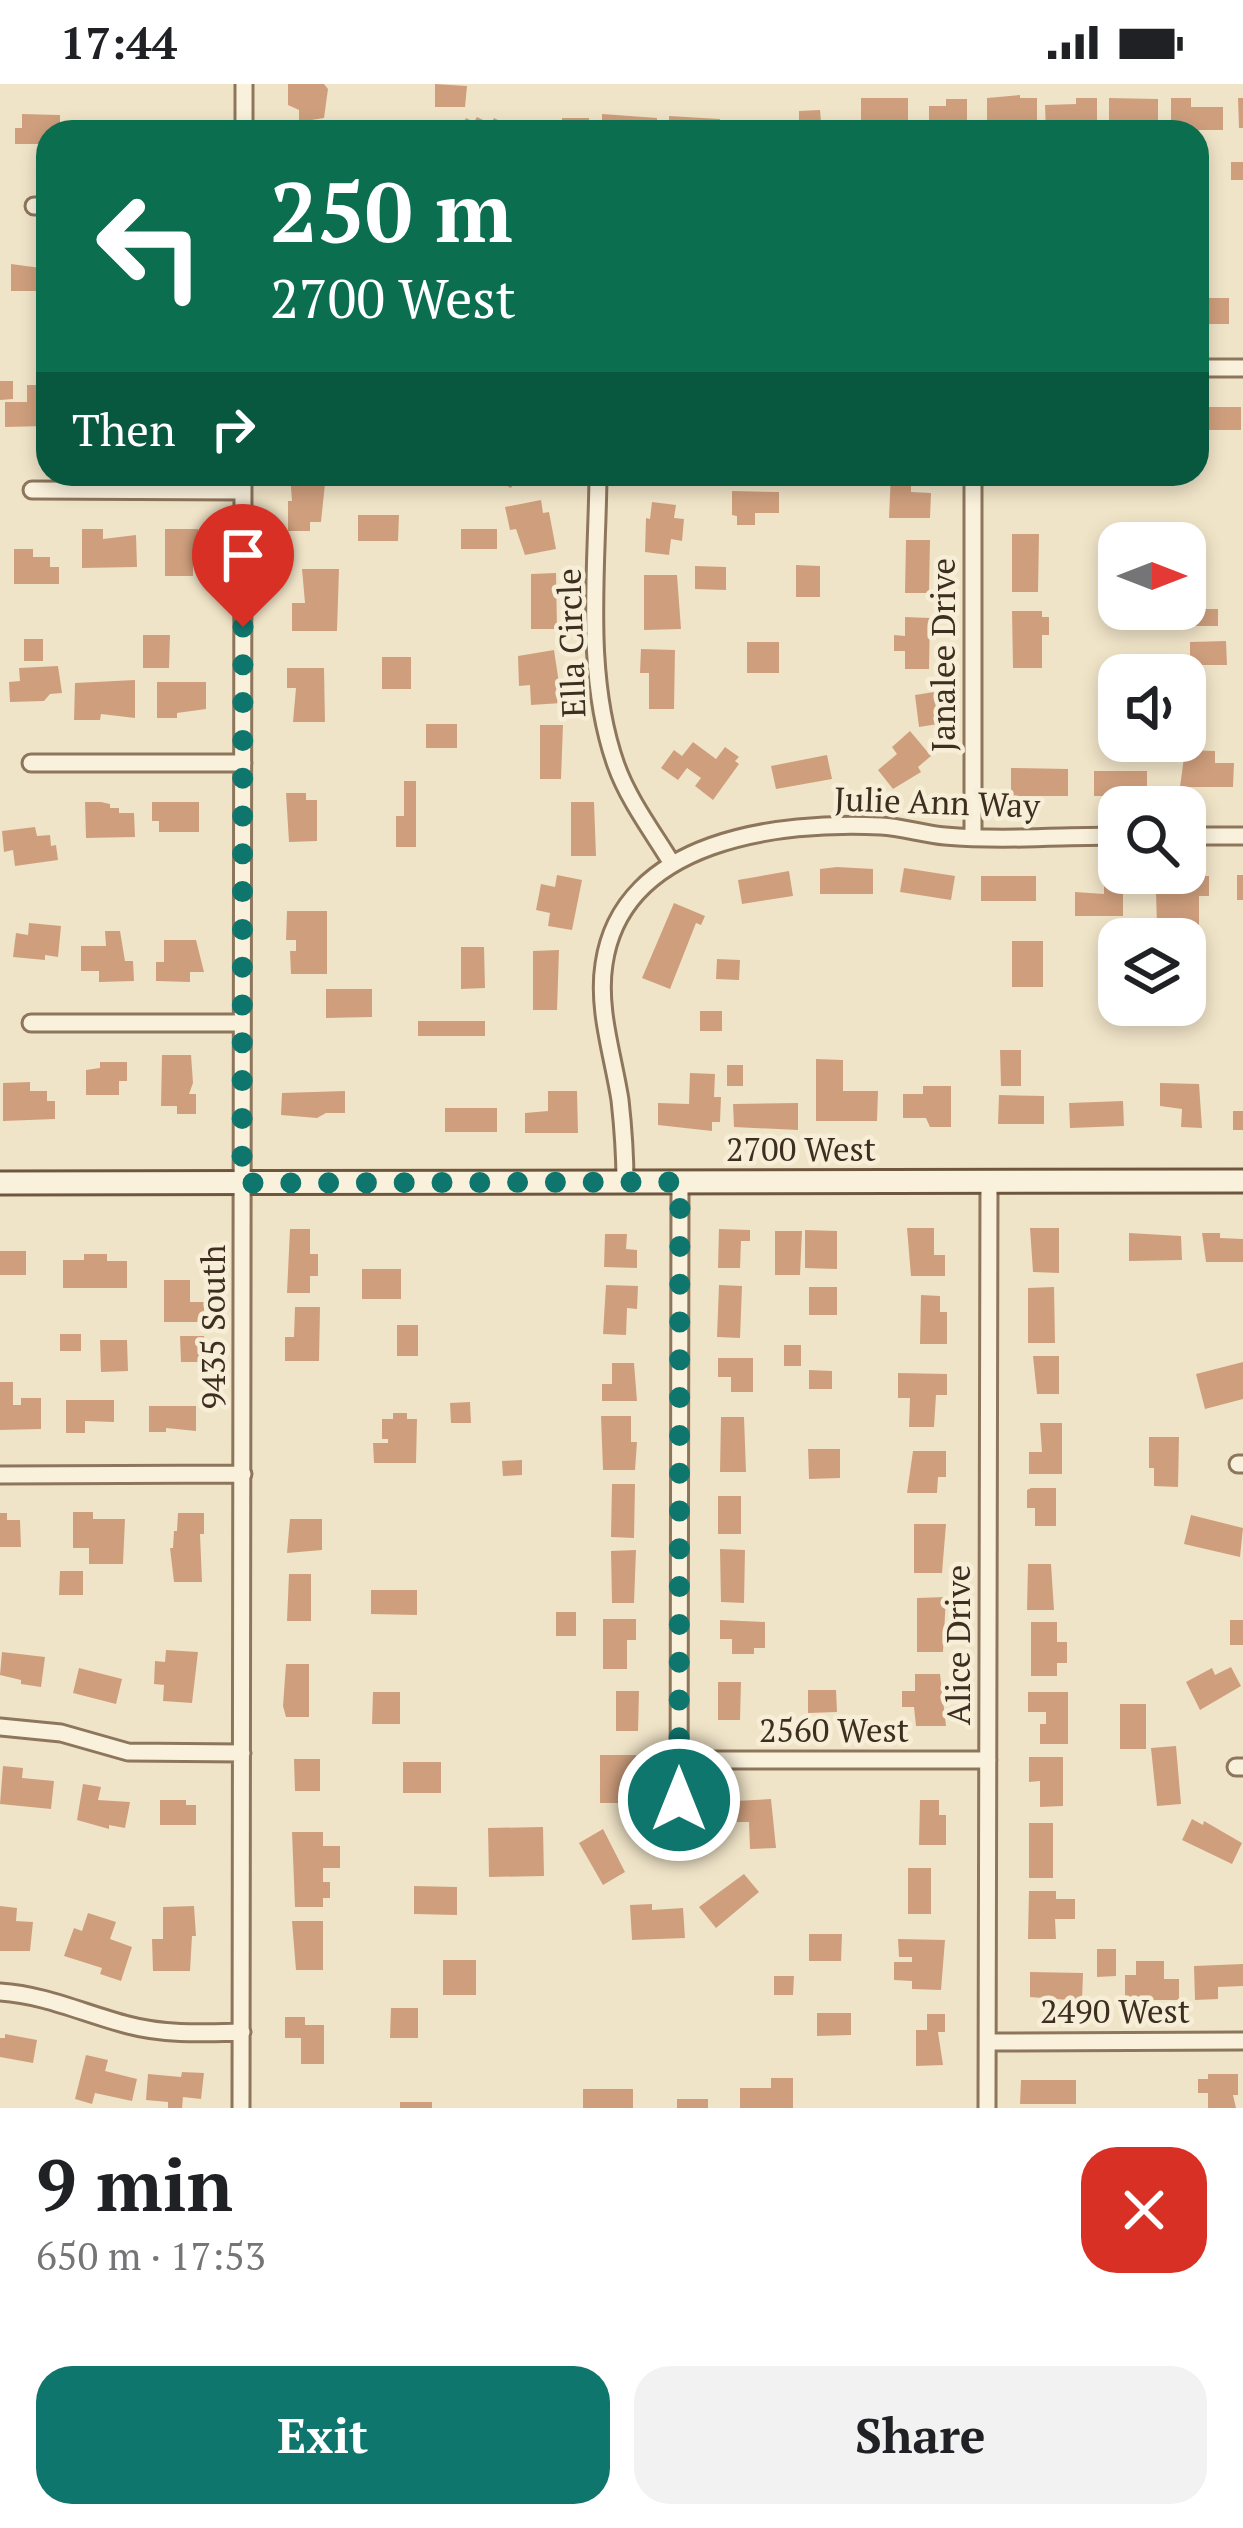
<!DOCTYPE html>
<html lang="en">
<head>
<meta charset="utf-8">
<style>
	:root { --surface:#fff; --page:#f2f2f2; --text:#202124; --muted:#757577; --accent:#0f766e }
	body { margin:0; font-family:"PT Serif",serif; background:var(--page); color:var(--text); height:100vh; display:flex; flex-direction:column; font-size:45px; white-space:nowrap }
	* { box-sizing:border-box; margin:0 }
	p { font-size:39px; color:var(--muted) }
	.icon { flex:none; width:66px; height:66px; fill:none; stroke:currentColor; stroke-width:2; stroke-linecap:round; stroke-linejoin:round }
	.map { position:relative; height:2024px; overflow:hidden }
	.side { display:flex; flex-direction:column; background:var(--surface); flex:1 }
	.side>* { flex:none }
	.hud { position:absolute; left:36px; top:36px; width:1173px; height:366px; border-radius:36px; box-shadow:0 6px 18px #0003; background:#0b6e4f; color:#fff; overflow:hidden }
	.needle { width:78px; rotate:90deg }
	.tools { position:absolute; left:1098px; top:438px; display:grid; gap:24px }
	.tools a { display:grid; place-items:center; width:108px; height:108px; border-radius:24px; background:var(--surface); box-shadow:0 6px 18px #0003; font-size:60px }
	.pin { position:absolute; display:grid; place-items:center; width:102px; height:102px; color:#fff; margin:-123px -51px; border-radius:50% 50% 50% 0; rotate:-45deg; box-shadow:0 0 12px #0007 }
	.pin .icon { rotate:45deg }
	.me { position:absolute; width:132px; margin:-66px; rotate:0deg; stroke-linejoin:round; filter:drop-shadow(0 0 9px #0008) }
	.turn { display:flex; align-items:center; gap:42px; height:252px; padding:0 36px; font-size:54px }
	.turn .icon { width:156px; height:156px; stroke-width:2.5 }
	.turn b { display:block; font-size:84px; line-height:102px }
	.then { display:flex; align-items:center; height:114px; padding:0 36px; background:#0003; gap:24px; font-size:45px }
	.round { display:grid; place-items:center; flex:none; width:126px; height:126px; border-radius:36px; background:var(--page) }
	.summary { display:flex; align-items:center; justify-content:space-between; height:204px; padding:0 36px }
	h1 { font-size:72px; font-weight:700; line-height:90px }
	.action { display:flex; gap:24px; margin-top:auto; padding:24px 36px }
	.action a { flex:1; height:138px; border-radius:36px; background:var(--accent); color:#fff; font-size:48px; font-weight:700; line-height:138px; text-align:center }
	.action a+a { background:var(--page); color:var(--text) }
	.status { display:flex; justify-content:space-between; align-items:center; height:84px; padding:0 60px; background:var(--surface); direction:ltr }
	.status svg { height:33px; fill:currentColor }
	.map>svg:first-child { display:block }
</style>
</head>
<body>
<div class="status"><b>17:44</b><svg viewBox="0 0 49 12"><path d="M0 12V9h3v3zM5 12V6h3v6zM10 12V3h3v9zM15 12V0h3v12zM26 1h20v11H26zM47 4h2v5h-2z"/></svg></div>
<div class="map">
<svg width="1243" height="2024" viewBox="0 0 1243 2024">
	<rect width="100%" height="100%" fill="#f0e4c8"/>
	<!-- building -->
	<path fill="#cf9f7d" d="M288,0H324L328,5L324,34L299,38V26L288,21Z
		M435,0L467,2L465,23H435Z
		M1020,11V14H1037V38H987V14Z
		M861,14H908V37L861,39Z
		M1076,14H1097V48H1046L1045,21L1076,20Z
		M1109,14L1158,15V40H1109Z
		M1171,14H1191V23H1223V46H1171Z
		M1238,14H1243V44H1239Z
		M946,15H967V46L929,47V22H946Z
		M820,26L821,38H849V48H799V27Z
		M22,30L60,31V48H48V60H15V44H22Z
		M602,30L657,34V48H602Z
		M669,32L720,35V48H669Z
		M477,33L491,40L494,34L522,48H459L466,34L474,38Z
		M562,34H589V48H532V42H562Z
		M78,41H138V48H78Z
		M1231,78H1243V96H1231Z
		M11,180L48,185V207H11Z
		M1197,201H1209V214H1229V240H1197Z
		M0,297H13V315L0,316Z
		M27,301H48L47,342L5,343V318H27Z
		M1197,323H1241V346H1197Z
		M290,390H326L321,438H310V447H288V417H292Z
		M491,390H518L511,404L489,393Z
		M891,390H911V408L931,409L930,434H889Z
		M732,407L779,408V429H755V441H737V432L732,431Z
		M541,416L543,429L549,428L556,465L525,471L516,445L510,446L505,423Z
		M652,418L676,421L674,434L684,435L682,457L671,455L669,471L645,468L646,434L650,435Z
		M358,431H399L398,457H358Z
		M82,445H103V455L136,451L137,483L82,484Z
		M165,445H198V462H193V492H165Z
		M461,445H497V465H461Z
		M1012,450H1039L1038,508H1012Z
		M906,456H930L929,509H905Z
		M1185,463H1196V494H1185Z
		M14,465H33V473H50V483H59V500H14Z
		M796,481L820,482V513H796Z
		M695,482L726,483V506L695,505Z
		M302,485H339L337,547H292V519H305Z
		M556,489L557,545H531V490Z
		M644,491H677L681,545L644,546Z
		M1195,525H1218V542H1196Z
		M1012,527H1042V533H1049V551H1042V584H1013Z
		M905,533L930,534L929,585H905V567H894V551L905,552Z
		M143,551H170L169,584H143Z
		M24,555H43V577H24Z
		M1226,557L1227,581H1190V558Z
		M747,558H779V589H747Z
		M641,565L675,566L674,625H649V589H640Z
		M554,566L562,619L531,621L530,601L519,602L518,572Z
		M382,573H411V605H382Z
		M58,582L62,609L50,610L44,617L10,618L9,598L20,597L19,584Z
		M287,584H324L325,638H293L296,604H287Z
		M135,596V634L101,630L100,636H74L75,599Z
		M157,598H206V625L177,629V634H157Z
		M1185,601H1195V631H1185Z
		M934,608L938,640L919,643L915,611Z
		M426,640H457V664H426Z
		M540,641H563L561,695H540Z
		M910,647L931,672L918,683L921,688L893,705L878,686L897,670L892,663Z
		M693,658L716,675L725,663L739,673L735,677L739,680L713,716L695,702L701,694L687,684L678,696L661,684L674,666L682,672Z
		M1185,666L1215,667V679H1234L1233,703H1180Z
		M827,671L832,695L776,705L771,682Z
		M1011,684L1068,685V712H1011Z
		M1094,687H1147V712H1094Z
		M404,697H416V763H396V732H404Z
		M286,709H306V716H317V757L289,758Z
		M85,718H101L110,720V724H119V729H134L135,753L86,754Z
		M152,718H199V748H159V737H152Z
		M571,718H594L596,772H571Z
		M35,743L37,752L50,751L51,762L56,761L58,776L15,782L13,766L4,768L2,747Z
		M837,783L873,785V810H820V785Z
		M904,784L955,792L951,816L900,808Z
		M789,787L793,812L742,820L738,796Z
		M557,791L582,796L572,846L548,842L550,829L536,826L541,800L555,803Z
		M1237,791H1243V816H1237Z
		M981,792H1036V817H981Z
		M1187,792H1209V812H1199V841H1157L1156,808H1187Z
		M1104,793H1123V832H1075V808L1104,810Z
		M674,819L705,832L701,841L696,839L670,905L642,894Z
		M287,827H327V890H291L290,867H296V856H286Z
		M29,839L61,842L58,873L45,871V876L13,873L16,849L28,851Z
		M105,847H120L125,877H133L134,897L99,898V887H81V862H106Z
		M164,856H196L204,888H190V898L156,897V878H164Z
		M1012,857H1043V903H1012Z
		M461,863H484L485,904L461,905Z
		M559,866L557,926H533V867Z
		M717,875L740,876L739,896L716,895Z
		M326,905H372V933L326,934Z
		M700,927H722V947H700Z
		M418,937H485V952H418Z
		M1000,966H1021V1002H1001Z
		M162,971H191L193,999L189,1010H196V1030H177V1022H161Z
		M816,975L843,976V1007H878L877,1037H816Z
		M100,978H127V997H119V1011H86V986L100,984Z
		M727,981H743V1002H727Z
		M690,989L715,990L714,1013H721L720,1038H712V1047L658,1041V1019L689,1020Z
		M30,998V1007H47V1017H55V1035L3,1037V999Z
		M1160,999L1199,1000L1202,1044L1181,1043L1182,1025L1160,1022Z
		M923,1002H951V1043H930L926,1034H903V1010H923Z
		M345,1007V1029H326L317,1034L281,1031L282,1009Z
		M548,1007H577L578,1049H525V1029L548,1027Z
		M999,1011L1044,1012V1040H998Z
		M1123,1017L1124,1042L1070,1044L1069,1019Z
		M798,1019V1046L734,1043L733,1020Z
		M445,1024H497V1048H445Z
		M1233,1027H1243V1046H1233Z
		M907,1144H934V1171H945V1192H911Z
		M1030,1144H1059V1189L1033,1188Z
		M290,1145H310V1170H318V1192H310V1209H287Z
		M719,1145L750,1146V1157H741L740,1184H718Z
		M805,1146L837,1147V1185L805,1184Z
		M775,1147H802L800,1191H775Z
		M1129,1149L1181,1152L1182,1176L1129,1177Z
		M1202,1149H1220V1154L1243,1155V1178H1206Z
		M605,1150H627L626,1165L637,1166V1184L604,1183Z
		M0,1167H26V1191H0Z
		M84,1170H107V1177H127V1204H63V1176H84Z
		M362,1185H401V1215H362Z
		M164,1196H190V1218H204V1238H164Z
		M606,1201L638,1202L637,1225L627,1224L626,1251L603,1250Z
		M719,1201L742,1202L740,1254L717,1253Z
		M809,1203H837V1231H809Z
		M1054,1203L1055,1259H1028V1204Z
		M921,1211L940,1212V1228H947V1260H920Z
		M295,1223H320L319,1277H285V1253H294Z
		M397,1241H418V1272H397Z
		M60,1250H81V1267H60Z
		M180,1252H204L205,1278H181Z
		M100,1256H127L128,1287L101,1288Z
		M784,1261H801V1282H784Z
		M1033,1272H1059V1310H1037Z
		M718,1274H753V1308H731V1293H718Z
		M1243,1278V1315L1205,1325L1196,1290Z
		M612,1279H634L637,1317H602V1300H612Z
		M809,1286L832,1287V1305H809Z
		M898,1289L947,1290V1311H936L934,1343H909L910,1314H898Z
		M0,1298H13V1321H21V1314H41V1345L0,1346Z
		M66,1316H114V1338L85,1337V1349H66Z
		M470,1318L471,1339H451L450,1319Z
		M149,1322H196V1347L166,1344V1348H149Z
		M393,1329H407V1335H417L416,1379H374L373,1359H388V1355H382V1335H393Z
		M601,1332H631V1358H637L635,1386H603Z
		M721,1333H744L746,1388H720Z
		M1040,1339H1062V1390H1029V1368H1042Z
		M1149,1353H1179L1178,1403L1154,1402V1384H1149Z
		M808,1365H840V1394L809,1395Z
		M913,1367H946V1393H938L937,1409H907Z
		M522,1376V1391L503,1392L502,1377Z
		M612,1400H635L634,1454L611,1453Z
		M1031,1404H1056V1442H1035V1424H1027V1406Z
		M718,1412H741V1450H718Z
		M73,1428H93V1435H125L123,1480H89V1464H73Z
		M0,1429H7V1436H20L21,1463H0Z
		M178,1429H204V1450H200L202,1498H174L170,1464H173L174,1447H177Z
		M1191,1431L1243,1444L1240,1473L1184,1460Z
		M290,1435H322V1466L287,1469Z
		M914,1440H946L942,1489H914Z
		M720,1465L745,1466L744,1519L721,1518Z
		M636,1466L634,1519H612L611,1467Z
		M1028,1480H1051L1054,1526H1027Z
		M60,1487H83V1511H59Z
		M289,1490H311V1537H287Z
		M371,1506H417V1531L371,1530Z
		M946,1513L943,1568H917V1514Z
		M556,1528H576V1552H556Z
		M603,1535H636V1556H627V1585H603Z
		M720,1536L765,1538V1564H754V1570H732V1555H720Z
		M1230,1536H1243V1561H1230Z
		M1031,1538H1057V1558H1067V1579H1057V1592H1031Z
		M166,1566L198,1568L192,1619L163,1617L164,1601L154,1600L155,1577L165,1578Z
		M2,1568L45,1573L41,1603L21,1600V1596L0,1591Z
		M286,1580H309V1633H286L283,1622Z
		M1231,1583L1241,1602L1200,1626L1186,1598L1212,1584L1215,1591Z
		M79,1584L122,1595L116,1620L73,1609Z
		M915,1590H940L946,1642H916L914,1623H902V1607H915Z
		M718,1598H741L740,1636H718Z
		M808,1606H836L837,1628L808,1629Z
		M616,1607H639L638,1647H616Z
		M373,1608H400V1640H372Z
		M1028,1608H1068V1660H1040V1640H1046V1628H1028Z
		M1120,1620H1146V1665H1120Z
		M1176,1662L1181,1720L1157,1722L1151,1664Z
		M600,1671H636V1692H624V1719H600Z
		M1029,1673H1063V1722L1040,1723V1697L1029,1698Z
		M294,1675H320V1707H295Z
		M403,1678H441V1709H403Z
		M3,1682L23,1684L22,1694L54,1697L51,1725L0,1720Z
		M83,1700L101,1703L98,1716L130,1718L125,1744L109,1741V1745L77,1736Z
		M771,1715L776,1764L750,1765L749,1738H737L736,1717Z
		M160,1716H186V1721H196V1741H160Z
		M920,1716H939V1731H946V1761H919Z
		M1192,1735L1203,1741L1204,1737L1242,1759L1232,1780L1182,1756Z
		M1029,1739H1053V1794H1029Z
		M543,1743L544,1792L489,1793L488,1744Z
		M603,1745L625,1788L603,1801L579,1759Z
		M292,1748H323V1762H340V1784H323V1798H330V1814H323V1823H295Z
		M908,1784H931V1830H908Z
		M744,1790L759,1808L716,1844L699,1823Z
		M414,1802L457,1803V1831L414,1830Z
		M1029,1807H1056V1815H1075V1835H1055L1056,1855H1028Z
		M652,1820V1826L683,1824L685,1854L632,1856L630,1821Z
		M0,1822L17,1824L16,1837L33,1838L30,1867H0Z
		M194,1822L196,1852H192L190,1887H153L152,1855H163V1823Z
		M88,1829L116,1838L110,1855L132,1863L121,1897L100,1890L102,1884L64,1872L74,1844L82,1847Z
		M292,1837H323V1886H296Z
		M809,1850H842L841,1877H809Z
		M898,1855L945,1856L941,1906L912,1905V1897L894,1896V1878H912V1873H899Z
		M1097,1865H1116V1892L1097,1893Z
		M443,1876H476V1911H443Z
		M1136,1877H1164V1895H1179V1916H1125V1891H1136Z
		M1243,1880V1902L1218,1903V1915L1195,1916L1194,1882Z
		M1030,1888L1083,1889L1082,1917L1030,1913Z
		M774,1892H794L793,1911H774Z
		M391,1924H418V1954H390Z
		M817,1929H851V1951L817,1952Z
		M927,1930H945V1948H938L943,1981L916,1982V1946H927Z
		M285,1933H305V1941H324V1980H301V1954H285Z
		M5,1950L37,1956L33,1979L0,1973V1954H5Z
		M86,1971L108,1976L105,1987L137,1995L132,2017L95,2009L92,2020L75,2015Z
		M182,1988L204,1989L201,2015L183,2013L182,2024H168V2018L146,2016L148,1990L181,1993Z
		M1208,1990H1238V2011H1233L1236,2024H1208V2009H1198V1995H1208Z
		M771,1994H793V2024H740V2004H771Z
		M1021,1996H1076V2020H1020Z
		M583,2005H633V2024H583Z
		M677,2015H708V2024H677Z
		M400,2018H432V2024H400Z"/>
	<g fill="none" stroke-linecap="round" stroke-linejoin="round">
		<!-- minor casing -->
		<g stroke="#8d765c" stroke-width="21">
			<path id="minor" d="M244,48V0
				M34,122H48
				M1197,284H1243
				M598,393C597,487 584,591 616,681C628,715 652,747 671,778
				M32,406L243,407
				M31,679H243
				M973,752V390
				M1185,752H1243
				M31,939H242
				M625,1098C625,1071 623,1043 620,1016C613,971 597,925 604,880C622,755 780,737 881,742C902,743 923,750 945,752C1002,757 1062,752 1119,752
				M1238,1380H1243
				M0,1391L243,1390
				M0,1643L61,1649L128,1668L242,1669
				M679,1676H988
				M1236,1683H1243
				M679,1756L680,1098
				M0,1908C46,1911 85,1930 128,1941C165,1951 204,1949 242,1948
				M987,1958L1243,1957
				M241,2024L243,390
				M987,2024L989,1097"/>
		</g>
		<!-- secondary casing -->
		<g stroke="#6f573f" stroke-width="27">
			<path id="secondary" d="M0,1099L1243,1097"/>
		</g>
		<!-- minor -->
		<use href="#minor" stroke="#faf1dc" stroke-width="15"/>
		<!-- secondary -->
		<use href="#secondary" stroke="#faf1dc" stroke-width="21"/>
	</g>
	<g fill="none" stroke-linecap="round" stroke-linejoin="round">
		<!-- route -->
		<path stroke="#0f766e" stroke-width="21" stroke-dasharray="0 37.8" d="M243,543L242,1099L680,1098L679,1716"/>
	</g>
	<g text-anchor="middle" stroke-width="9" stroke-linejoin="round" paint-order="stroke">
		<!-- street labels -->
		<g font-size="33" fill="#3d2e20" stroke="#f7eed8">
			<text transform="translate(571 559) rotate(-92)" y="12">Ella Circle</text>
			<text transform="translate(943 571) rotate(-90)" y="12">Janalee Drive</text>
			<text transform="translate(937 718) rotate(2)" y="12">Julie Ann Way</text>
			<text x="801" y="1077">2700 West</text>
			<text transform="translate(213 1243) rotate(-90)" y="12">9435 South</text>
			<text transform="translate(958 1561) rotate(-90)" y="12">Alice Drive</text>
			<text x="834" y="1658">2560 West</text>
			<text x="1115" y="1939">2490 West</text>
		</g>
	</g>
</svg>
<div class="tools">
<a><svg class="needle" viewBox="-14 -14 28 28"><path d="M0-13l5 13h-10z" fill="#e53935"/><path d="M0 13l5-13h-10z" fill="#757577"/></svg></a>
<a><svg class="icon" aria-label="sound" viewBox="0 0 24 24"><path d="M4 9h4l5-4v14l-5-4H4zM17 9q2 3 0 6"/></svg></a>
<a><svg class="icon" aria-label="search" viewBox="0 0 24 24"><circle cx="10" cy="10" r="6"/><path d="M15 15l6 6"/></svg></a>
<a><svg class="icon" aria-label="layers" viewBox="0 0 24 24"><path d="M12 4l9 5-9 5-9-5zM3 14l9 5 9-5"/></svg></a>
</div>
<div class="pin" style="left:243px;top:543px;background:#d93025"><svg class="icon" aria-label="arrive" viewBox="0 0 24 24"><path d="M6 21V4h12l-3 4 3 4H6"/></svg></div>
<svg class="me" style="left:679px;top:1716px" viewBox="-20 -20 40 40"><circle r="17" fill="#0f766e" stroke="#fff" stroke-width="3"/><path d="M0-11L8 9 0 5-8 9z" fill="#fff"/></svg>
<div class="hud">
<div class="turn"><svg class="icon" aria-label="left" viewBox="0 0 24 24"><path d="M17 20v-9H6M10 6l-5 5 5 5"/></svg><div><b>250 m</b>2700 West</div></div>
<div class="then">Then<svg class="icon" aria-label="right" viewBox="0 0 24 24"><path d="M7 20v-9h11M14 6l5 5-5 5"/></svg></div>
</div>
</div>
<section class="side">
<div class="summary"><div><h1>9 min</h1><p>650 m · 17:53</p></div><a class="round" style="background:#d93025;color:#fff"><svg class="icon" aria-label="close" viewBox="0 0 24 24"><path d="M6 6l12 12M18 6L6 18"/></svg></a></div>
<div class="action"><a>Exit</a><a>Share</a></div>
</section>
</body>
</html>
